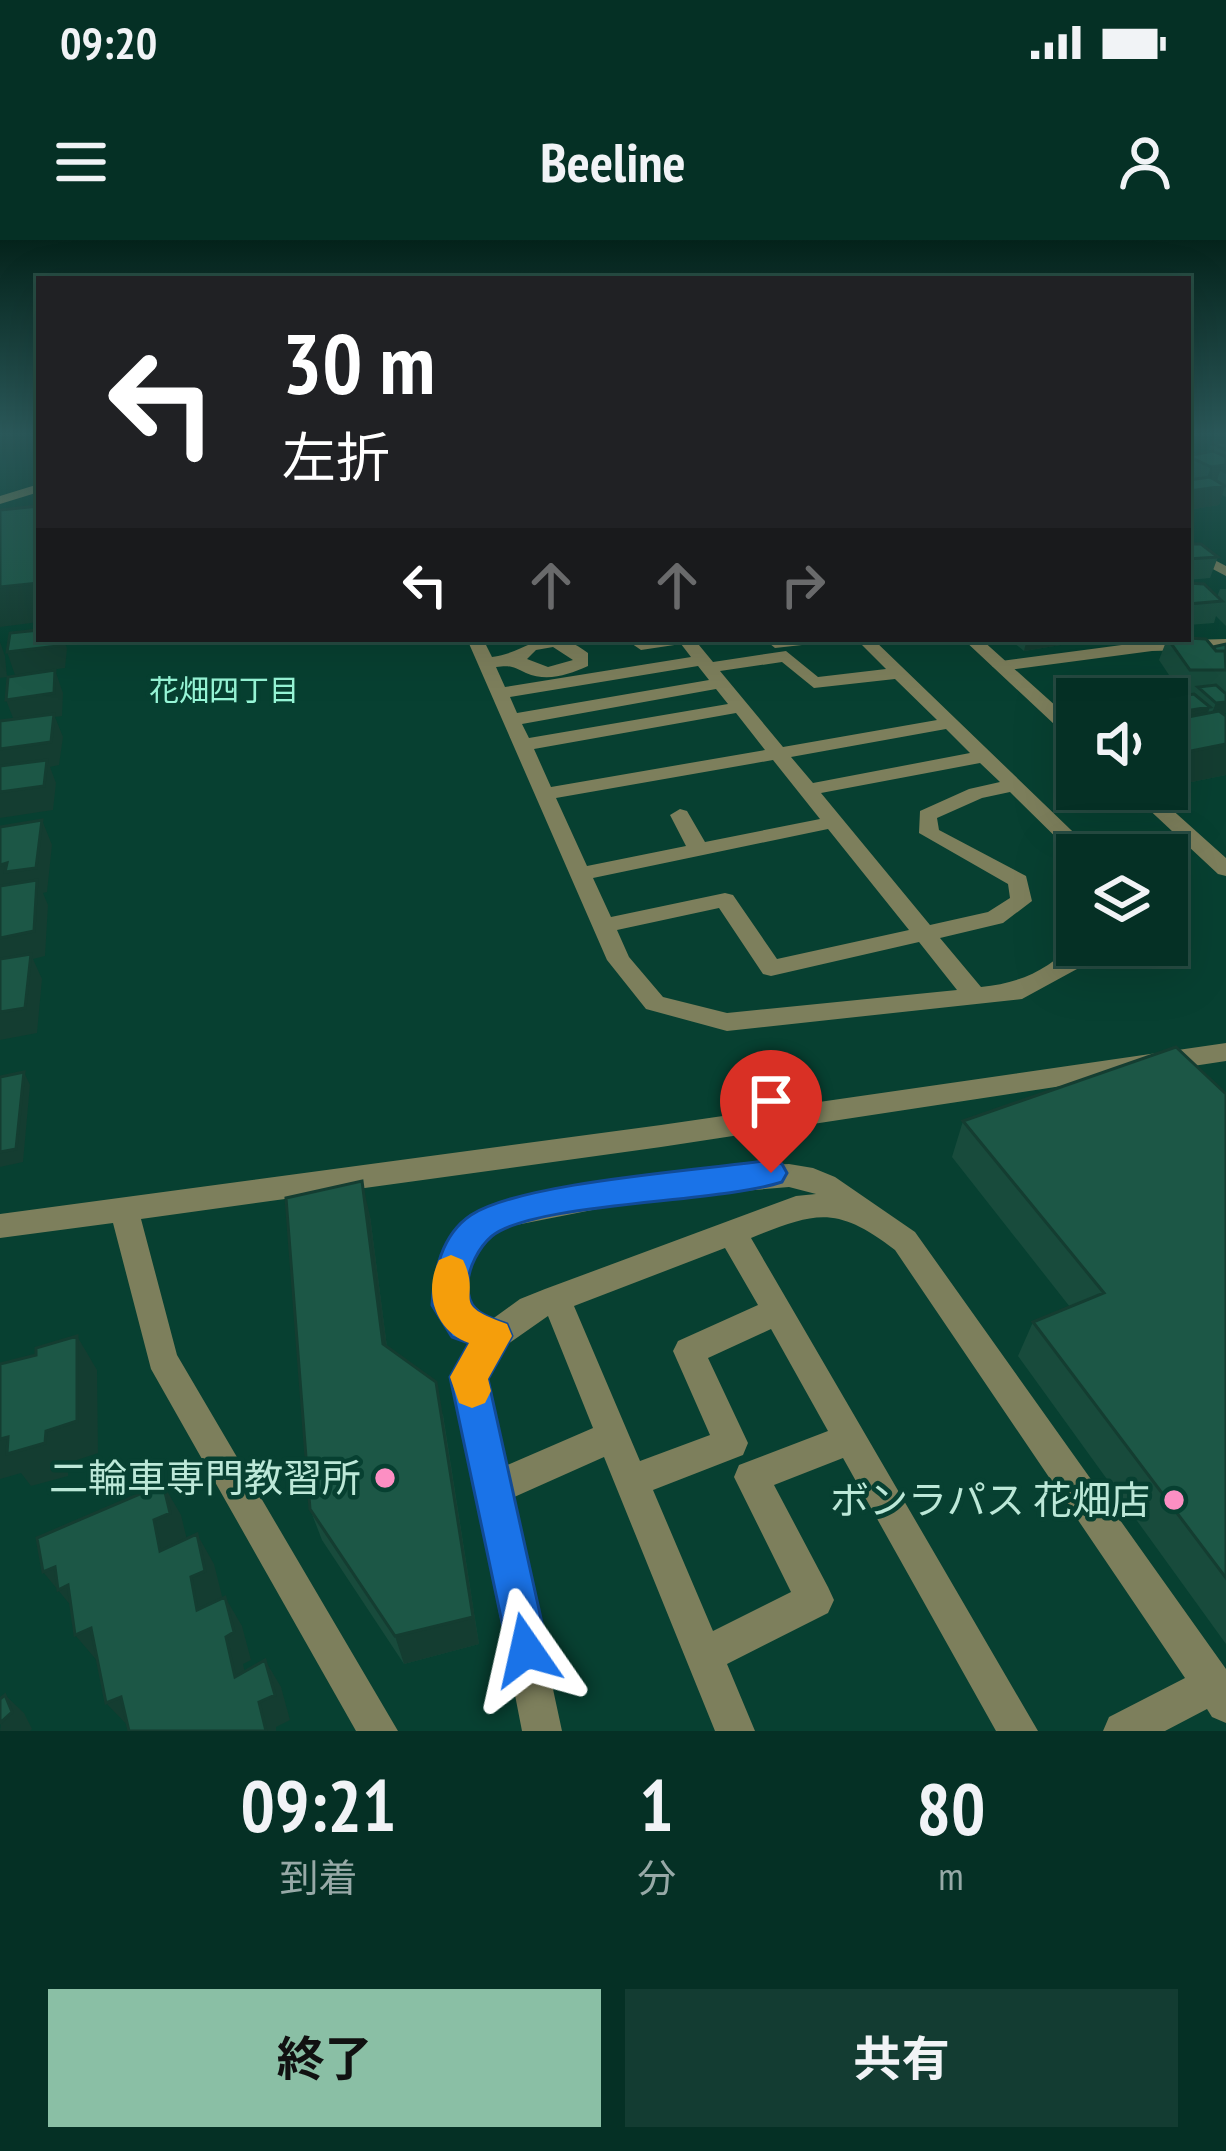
<!DOCTYPE html>
<html lang="ja">
<head>
<meta charset="utf-8">
<style>
	:root { --surface:#053025; --page:#133c32; --text:#f1f3f6; --muted:#97a9a7; --line:#264b42; --accent:#8abfa5 }
	body { margin:0; font-family:"PT Sans Narrow","Noto Sans JP",sans-serif; background:var(--page); color:var(--text); height:100vh; display:flex; flex-direction:column; font-size:45px; white-space:nowrap }
	* { box-sizing:border-box; margin:0 }
	p { font-size:39px; color:var(--muted) }
	.icon { flex:none; width:66px; height:66px; fill:none; stroke:currentColor; stroke-width:2; stroke-linecap:round; stroke-linejoin:round }
	.map { position:relative; height:1491px; overflow:hidden }
	.details { display:flex; flex-direction:column; background:var(--surface); flex:1 }
	.details>* { flex:none }
	.top-card { position:absolute; left:36px; top:36px; width:1155px; height:366px; border-radius:0px; box-shadow:0 12px 48px #0002,0 0 0 3px var(--line); background:#202124; color:#fff; overflow:hidden }
	.controls { position:absolute; left:1056px; top:438px; display:grid; gap:24px }
	.controls a { display:grid; place-items:center; width:132px; height:132px; border-radius:0px; background:var(--surface); box-shadow:0 12px 48px #0002,0 0 0 3px var(--line); font-size:60px }
	.pin { position:absolute; display:grid; place-items:center; width:102px; height:102px; color:#fff; margin:-123px -51px; border-radius:50% 50% 50% 0; rotate:-45deg; box-shadow:0 0 12px #0007 }
	.pin .icon { rotate:45deg }
	.me { position:absolute; width:132px; margin:-66px; rotate:349deg; stroke-linejoin:round; filter:drop-shadow(0 0 9px #0008) }
	.turn { display:flex; align-items:center; gap:42px; height:252px; padding:0 48px; font-size:54px }
	.turn .icon { width:156px; height:156px; stroke-width:2.5 }
	.turn b { display:block; font-size:84px; line-height:102px }
	.lanes { display:flex; align-items:center; height:114px; padding:0 48px; background:#0003; justify-content:center; gap:60px; direction:ltr }
	.lanes .off { opacity:.35 }
	.eta { display:flex; justify-content:space-evenly; align-items:center; height:204px; text-align:center }
	.eta b { font-size:72px; font-weight:700; line-height:84px }
	.action { display:flex; gap:24px; margin-top:auto; padding:24px 48px }
	.action a { flex:1; height:138px; border-radius:0px; background:var(--accent); color:#111; font-size:48px; font-weight:700; line-height:138px; text-align:center }
	.action a+a { background:var(--page); color:var(--text) }
	.status { display:flex; justify-content:space-between; align-items:center; height:84px; padding:0 60px; background:var(--surface); direction:ltr }
	.status svg { height:33px; fill:currentColor }
	header { display:flex; justify-content:space-between; align-items:center; height:156px; padding:0 48px; background:var(--surface); font-size:54px; font-weight:700 }
	.map>svg:first-child { display:block }
</style>
</head>
<body>
<div class="status"><b>09:20</b><svg viewBox="0 0 49 12"><path d="M0 12V9h3v3zM5 12V6h3v6zM10 12V3h3v9zM15 12V0h3v12zM26 1h20v11H26zM47 4h2v5h-2z"/></svg></div>
<header><svg class="icon" aria-label="menu" viewBox="0 0 24 24"><path d="M4 6h16M4 12h16M4 18h16"/></svg>Beeline<svg class="icon" aria-label="person" viewBox="0 0 24 24"><circle cx="12" cy="8" r="4"/><path d="M4 21q1-7 8-7t8 7"/></svg></header>
<div class="map">
<svg width="1226" height="1491" viewBox="0 0 1226 1491">
	<rect width="100%" height="100%" fill="#074031"/>
	<g fill="none" stroke-linecap="round" stroke-linejoin="round">
		<!-- service -->
		<path fill="#7d7f5c" fill-rule="evenodd" d="M39,244V252L0,264V256Z
			M467,399H483L492,417C532,412 544,380 588,413V426C568,435 547,442 526,433C513,427 511,425 496,427L505,447L691,417L681,404L641,410L625,399H694L713,422L786,411L818,437L886,429L856,399H873L1097,615L1077,618L1010,552L982,558L937,578L939,590L1026,636L1032,661L1003,683L940,698L981,747C1020,743 1050,730 1076,700L1077,705H1096L1077,729L1022,759L727,791L646,769L607,720ZM553,407L573,420L548,427L527,419L536,410ZM782,422L814,448L895,439L937,480L783,507L720,431ZM698,426L709,440L517,473L510,457ZM716,449L728,464L529,498L522,484ZM736,473L765,510L551,547L534,509ZM946,489L970,513L813,543L791,517ZM773,520L820,579L705,602L687,571L680,569L670,575L686,606L587,626L556,558ZM980,523L1000,542L969,549L920,571L919,593L1008,644L1010,658L988,672L930,685L821,553ZM828,589L909,690L777,719L733,655L725,653L611,677L593,638ZM719,668L763,734L771,736L919,702L957,750L727,773L663,757L629,717L617,690Z
			M764,399H819L811,404L775,408Z
			M789,924L813,928L835,937L915,992L1226,1429V1483L1212,1477L1207,1469L1165,1491H1103L1109,1477L1185,1438L895,1010C836,965 816,972 751,998L1038,1491H996L843,1218L774,1245L828,1347L834,1360L828,1373L727,1424L755,1491H715L604,1217L512,1258L562,1491H522L453,1137L473,1102C451,1091 432,1071 434,1044C436,1022 457,984 477,974C504,960 537,955 567,950C640,936 714,926 789,924ZM789,947L816,954L796,956L545,1049L520,1059L491,1080L466,1059C461,1028 482,997 511,986L648,959ZM725,1008L758,1065L678,1101L673,1111L710,1195L640,1221L574,1066ZM548,1076L593,1188L505,1226L486,1139L505,1106ZM771,1089L828,1191L739,1225L734,1237L791,1352L713,1391L653,1250L743,1215L748,1203L708,1118Z"/>
		<!-- minor -->
		<path fill="#7d7f5c" fill-rule="evenodd" d="M1188,306L1226,326V336L1188,316Z
			M1226,399V409L1152,411L1001,431L992,426L1001,421L1152,401Z
			M1226,803V821L661,907L141,979L177,1115L398,1491H356L151,1129L113,983L0,998V974L661,885Z"/>
		<!-- tertiary -->
		<path fill="#7d7f5c" fill-rule="evenodd" d="M963,399H981L1077,485V501L1070,499Z
			M1127,549H1149L1226,618V636L1218,634Z"/>
	</g>
	<!-- wall -->
	<path fill="#184b3c" d="M1226,202V257L1222,255L1219,265L1188,270V240H1191L1188,238V210L1195,214L1208,212L1211,203Z
		M1188,304L1218,317L1210,338L1188,340Z
		M1188,343L1217,357L1220,349H1226V386L1216,376L1214,383L1188,385Z
		M1009,399H1086L1085,401L1024,411Z
		M1167,399L1213,407L1226,404V473L1222,474L1226,535L1167,547V459L1195,455V453H1181L1159,420Z
		M1226,854V1404L1018,1116L1033,1082L1070,1067L952,917L963,881Z
		M370,976L387,1107L443,1175L479,1404L404,1424L322,1300L310,1269Z"/>
	<!-- shaded-wall -->
	<path fill="#143d31" d="M1226,225V234L1220,231L1216,244L1204,246L1211,227Z
		M1225,246L1219,265L1188,270L1190,251Z
		M39,343V382L0,387V347Z
		M58,399H64L67,409L65,428L15,435L7,412Z
		M1027,399H1086L1085,401L1024,411Z
		M0,402L5,416L7,437L0,438Z
		M55,430L63,453L62,476L55,477L63,497L59,525L50,527L56,543L53,570L0,578V509L15,483L6,460Z
		M1226,462V473L1211,475L1216,463Z
		M1210,467L1201,490L1167,496V474Z
		M1226,504V535L1167,547V538L1176,514Z
		M42,580L52,605L47,652L43,653L48,665L45,716L33,719L42,739L37,793L0,800V625Z
		M24,832L30,845L23,922L0,927V912Z
		M362,941L370,976L391,1138L383,1104Z
		M77,1096L97,1130L98,1213L68,1223V1236L31,1246L21,1233L0,1239V1199L46,1191Z
		M436,1142L479,1404L404,1424L395,1396Z
		M163,1244L181,1275L188,1304L160,1311L154,1280Z
		M197,1294L214,1324L223,1360L197,1370L191,1337Z
		M55,1327L79,1356L82,1379L43,1332Z
		M225,1357L242,1386L251,1420L243,1424L252,1463L235,1437L226,1397Z
		M91,1388L99,1423L75,1395Z
		M265,1420L281,1447L290,1480L276,1487V1491H266L259,1462Z
		M5,1455L24,1473L32,1489L30,1491H0Z
		M121,1457L130,1488L106,1463Z"/>
	<!-- building -->
	<path fill="#1c5746" stroke="#143d31" stroke-width="3" d="M1226,202V210L1211,203Z
		M1213,211L1226,217V225L1211,227L1188,216Z
		M1210,237L1225,246L1190,251L1188,249V240Z
		M39,266V343L0,347V270Z
		M1188,304H1201L1218,317L1188,319Z
		M1188,343L1204,344L1222,361L1188,364Z
		M39,390V399H58V406L7,412L10,393Z
		M1188,398L1206,399L1216,411H1225L1226,430H1190L1168,399Z
		M1226,404V413L1225,411H1216L1213,407Z
		M55,430L54,453L6,460L8,437Z
		M1216,445L1226,454V462L1216,463L1198,447Z
		M1194,454L1210,467L1167,474V459H1161Z
		M1219,471L1226,476V504L1176,514L1167,506V481Z
		M54,474L51,502L0,509V481Z
		M47,520L44,546L0,552V526Z
		M42,580L36,628L5,632L7,623L0,625V587Z
		M37,640L34,691L0,698V646Z
		M31,714L25,768L0,772V719Z
		M1176,807L1226,854V1338L1033,1082L1104,1053L963,881Z
		M24,832L16,909L0,912V837Z
		M362,941L383,1104L436,1142L473,1377L395,1396L310,1269L286,958Z
		M77,1096V1181L46,1191L45,1203L7,1214L8,1197L0,1199V1124L36,1115V1108Z
		M163,1244L170,1273L154,1280L160,1311L197,1294L205,1331L191,1337L197,1370L225,1357L234,1392L226,1397L235,1437L265,1420L275,1455L259,1462L266,1491H129L121,1457L106,1463L91,1388L75,1395L68,1345L58,1350L55,1327L43,1332L37,1298Z
		M5,1455L12,1472L0,1483V1459Z"/>
	<!-- sky -->
	<linearGradient id="sky" x2="0" y2="1"><stop stop-color="#04231b"/><stop offset="0.48" stop-color="#2b595a"/><stop offset="1" stop-color="#2b595a" stop-opacity="0"/></linearGradient>
	<rect width="1226" height="403" fill="url(#sky)"/>
	<!-- route -->
	<path fill="#1a73e8" stroke="#114b97" stroke-width="3" d="M771,920L782,924L787,933L782,942C719,963 535,962 492,996C479,1007 468,1028 468,1044C467,1072 483,1075 507,1084L512,1096L488,1139L548,1410L542,1425L526,1432L511,1425L450,1137L469,1103L452,1097L432,1065C434,1032 441,995 471,975C522,942 703,930 771,920Z"/>
	<!-- slow -->
	<path fill="#f59e0b" d="M451,1015L463,1020C483,1061 446,1062 507,1084L512,1096L488,1139L491,1151L485,1163L472,1168L459,1163L450,1137L469,1103C435,1091 423,1052 439,1020Z"/>
	<!-- markers -->
	<g fill="#fc8fc3" stroke="#074031" stroke-width="4.5">
		<circle cx="385" cy="1238" r="12"/>
		<circle cx="1174" cy="1260" r="12"/>
	</g>
	<g text-anchor="middle" stroke-width="9" stroke-linejoin="round" paint-order="stroke">
		<!-- far-neighbourhood labels -->
		<g font-size="30" fill="#97f6d7" stroke="#074031">
			<text x="224" y="461">花畑四丁目</text>
		</g>
		<!-- near-poi labels -->
		<g font-size="39" fill="#bce8d8" stroke="#074031" text-anchor="end">
			<text x="361" y="1252">二輪車専門教習所</text>
			<text x="1150" y="1274">ボンラパス 花畑店</text>
		</g>
	</g>
</svg>
<div class="controls">
<a><svg class="icon" aria-label="sound" viewBox="0 0 24 24"><path d="M4 9h4l5-4v14l-5-4H4zM17 9q2 3 0 6"/></svg></a>
<a><svg class="icon" aria-label="layers" viewBox="0 0 24 24"><path d="M12 4l9 5-9 5-9-5zM3 14l9 5 9-5"/></svg></a>
</div>
<div class="pin" style="left:771px;top:933px;background:#d93025"><svg class="icon" aria-label="arrive" viewBox="0 0 24 24"><path d="M6 21V4h12l-3 4 3 4H6"/></svg></div>
<svg class="me" style="left:526px;top:1410px" viewBox="-20 -20 40 40"><path d="M0-17L14 15 0 8-14 15z" fill="#1a73e8" stroke="#fff" stroke-width="4"/></svg>
<div class="top-card">
<div class="turn"><svg class="icon" aria-label="left" viewBox="0 0 24 24"><path d="M17 20v-9H6M10 6l-5 5 5 5"/></svg><div><b>30 m</b>左折</div></div>
<div class="lanes"><svg class="icon" aria-label="left" viewBox="0 0 24 24"><path d="M17 20v-9H6M10 6l-5 5 5 5"/></svg><svg class="icon off" aria-label="ahead" viewBox="0 0 24 24"><path d="M12 20V5M6 11l6-6 6 6"/></svg><svg class="icon off" aria-label="ahead" viewBox="0 0 24 24"><path d="M12 20V5M6 11l6-6 6 6"/></svg><svg class="icon off" aria-label="right" viewBox="0 0 24 24"><path d="M7 20v-9h11M14 6l5 5-5 5"/></svg></div>
</div>
</div>
<section class="details">
<div class="eta">
<div><b>09:21</b><p>到着</p></div>
<div><b>1</b><p>分</p></div>
<div><b>80</b><p>m</p></div>
</div>
<div class="action"><a>終了</a><a>共有</a></div>
</section>
</body>
</html>
